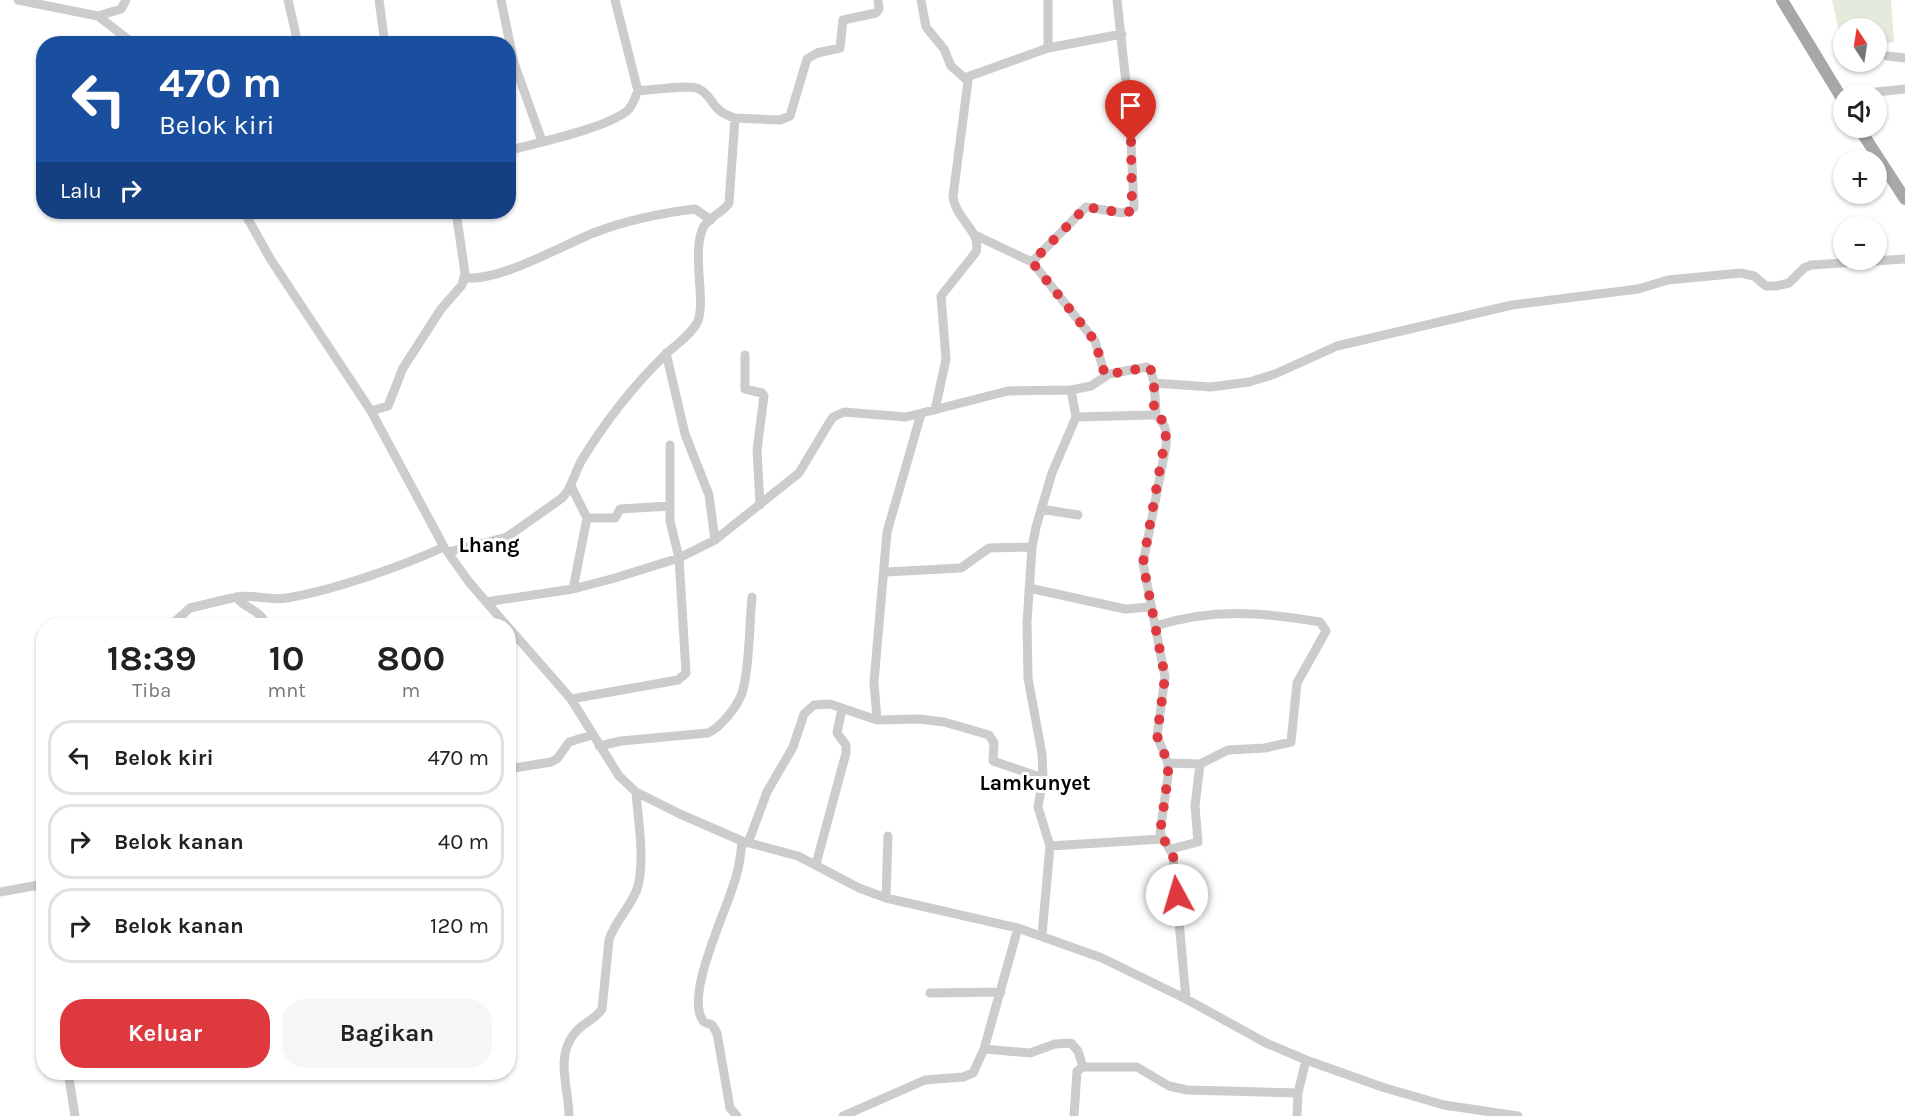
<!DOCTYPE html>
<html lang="id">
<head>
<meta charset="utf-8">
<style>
	:root { --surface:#fff; --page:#f6f6f6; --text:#222; --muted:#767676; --line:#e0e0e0; --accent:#dd393e }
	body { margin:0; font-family:Karla,sans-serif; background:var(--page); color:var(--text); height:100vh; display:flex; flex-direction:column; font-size:22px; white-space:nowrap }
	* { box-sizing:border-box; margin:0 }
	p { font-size:20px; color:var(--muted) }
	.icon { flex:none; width:33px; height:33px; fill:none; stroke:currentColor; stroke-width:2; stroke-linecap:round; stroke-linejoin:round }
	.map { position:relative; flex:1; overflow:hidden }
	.panel { position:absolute; left:36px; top:618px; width:480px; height:462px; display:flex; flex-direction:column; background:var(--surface); border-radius:24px; box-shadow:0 2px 4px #0004 }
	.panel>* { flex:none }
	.banner { position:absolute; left:36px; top:36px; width:480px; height:183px; border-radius:24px; box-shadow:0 2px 4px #0004; background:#1a4fa0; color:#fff; overflow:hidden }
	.needle { width:39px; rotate:348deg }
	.controls { position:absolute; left:1833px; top:18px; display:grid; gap:12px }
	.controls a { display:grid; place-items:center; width:54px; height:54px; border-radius:50%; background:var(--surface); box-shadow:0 2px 4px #0004; font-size:30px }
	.pin { position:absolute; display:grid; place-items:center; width:51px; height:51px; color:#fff; margin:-62px -26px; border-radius:50% 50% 50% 0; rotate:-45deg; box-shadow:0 0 6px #0007 }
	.pin .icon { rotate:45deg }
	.me { position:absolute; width:66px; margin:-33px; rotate:354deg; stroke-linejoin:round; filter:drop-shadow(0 0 4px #0008) }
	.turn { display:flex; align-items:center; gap:21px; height:126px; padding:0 24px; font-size:27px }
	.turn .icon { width:78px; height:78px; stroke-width:2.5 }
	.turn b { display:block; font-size:42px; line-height:51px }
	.then { display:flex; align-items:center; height:57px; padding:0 24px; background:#0003; gap:12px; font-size:22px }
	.eta { display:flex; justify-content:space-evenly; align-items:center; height:102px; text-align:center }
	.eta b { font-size:36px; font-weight:700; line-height:42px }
	.action { display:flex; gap:12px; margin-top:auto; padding:12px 24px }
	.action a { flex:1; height:69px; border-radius:24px; background:var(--accent); color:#fff; font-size:24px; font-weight:700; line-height:69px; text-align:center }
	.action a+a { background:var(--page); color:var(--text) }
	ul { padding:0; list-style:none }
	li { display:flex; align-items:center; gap:18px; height:75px; margin:0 12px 9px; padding:0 12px; border:3px solid var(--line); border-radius:24px }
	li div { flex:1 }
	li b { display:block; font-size:22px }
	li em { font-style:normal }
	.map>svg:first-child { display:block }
</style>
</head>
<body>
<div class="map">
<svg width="1905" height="1116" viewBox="0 0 1905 1116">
	<rect width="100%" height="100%" fill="#fff"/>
	<!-- green -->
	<path fill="#e4ebdd" d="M1832,0H1891L1894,42L1877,45L1876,28H1844L1843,49Z"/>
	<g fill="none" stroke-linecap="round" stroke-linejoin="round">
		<!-- minor -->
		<path stroke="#ccc" stroke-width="9" d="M18,0L98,16L134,44
			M288,0L298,44
			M379,0L385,44
			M501,0L514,63L542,141
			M615,0L638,91
			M921,0L926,27L944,49L951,66L968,81L953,196C955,219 982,231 976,252L941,296L946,359L935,410
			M1048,0V48
			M98,16L121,9L126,0
			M1887,56L1905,58
			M967,77L1048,48L1122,34
			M1857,94L1905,89
			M735,118L780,120L790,116L807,59L817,53L840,48L843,20L876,13L879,9L878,0
			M244,212L271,260L371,411L444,547L469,582L507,626
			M975,235L1032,262L1095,341L1105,375
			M1032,262L1086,207L1123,213L1134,208L1130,120L1117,0
			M465,278C502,281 560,246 596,232C628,220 661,213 695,209L711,220
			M666,353L685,434L709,495L715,540
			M745,355V389L762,393L764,396L757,450L760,505
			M371,411L388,406L403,368L441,309L462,285L465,273L456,212
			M1154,414C1166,423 1167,431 1166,446L1143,563L1165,677L1157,736L1168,763V776L1160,833L1173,855L1186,999
			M1076,417L1152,415L1156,411L1154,383
			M571,486L587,518
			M1041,509L1078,515
			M448,552L507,537L562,498C573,487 574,472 583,458C606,421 633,386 665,355C675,345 690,336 697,323C707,303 691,254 703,228C708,217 723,213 729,203L735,118C709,110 715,97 699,89C689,84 651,90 638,91C635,97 633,106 627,111C604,129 539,142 508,151
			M886,572L961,568L989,548L1032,547
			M1029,588L1125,609L1150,607
			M573,589L587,518H615L620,509L670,506
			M486,602L573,589L615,578L679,558L715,540L799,473L829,423L833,417L844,412L906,417L1008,391L1071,390L1091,386L1109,374L1147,367L1151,370L1154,383L1211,387L1249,382L1275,374L1337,346L1512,305L1638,289L1668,280L1741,273L1754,276L1766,286H1776L1789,283L1804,268L1811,265L1905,259
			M170,626L190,608L232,598
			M266,626C262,610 245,609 236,597C254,594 270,601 287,598C334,590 400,567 444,547
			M1155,626C1212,608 1262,612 1320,622L1326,631L1297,683L1291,742L1265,748L1228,750L1200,764L1168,763
			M508,627L571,699L619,776L636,792L680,814L742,841L798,856L859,888L886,898L1018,928L1102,958L1186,999L1266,1043L1306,1060L1385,1088L1444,1105L1518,1116
			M571,699L678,680L686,673L679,558L670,521V445
			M877,720L874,682L887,532L921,414
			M599,746L621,741L708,733C721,727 739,705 743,690C750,661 749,627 752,597
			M508,769L551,762L557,759L569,742L592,735
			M748,843L767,792L793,747L804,714L814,705L830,704L877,720L919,719L944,722L989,735L994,743L993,761L1043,778
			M1050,846L1162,839
			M1171,849L1198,842L1195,806L1200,764
			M816,864L846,753V745L837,733L842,708
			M0,892L44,884
			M886,898L888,836
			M1042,935L1050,846L1038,807L1043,778L1042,754L1028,678L1027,623L1032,547L1036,527L1052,473L1076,417L1071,390
			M930,993L1001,992
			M984,1049L1030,1053L1055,1044L1071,1043L1078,1051L1083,1067
			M68,1072L75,1116
			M569,1116C569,1088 555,1058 574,1034C582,1023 595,1020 602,1009L609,940C615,920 633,905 638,886C645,857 638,821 636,792
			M737,1116L730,1108L717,1033L712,1025L704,1022C682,997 730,905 737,873C740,863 741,852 742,841
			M843,1116L925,1080L963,1077L973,1073L984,1049L1018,928
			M1074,1116L1077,1071L1083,1067H1137L1169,1086L1187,1090L1298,1093
			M1297,1116L1298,1093L1306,1060"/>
		<!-- major -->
		<path stroke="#a7a7a7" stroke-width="12" d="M1782,0L1844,102
			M1859,128L1905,199"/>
	</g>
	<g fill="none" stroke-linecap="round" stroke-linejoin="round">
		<!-- route -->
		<path stroke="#dd393e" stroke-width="10" stroke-dasharray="0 18" d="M1131,142L1132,211L1123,213L1086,207L1032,262L1095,341L1105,375L1150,367L1154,383V414L1162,420L1167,429L1143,563L1165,677L1157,736L1168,763V776L1160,833L1173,855L1177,895"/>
	</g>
	<g text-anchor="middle" stroke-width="6" stroke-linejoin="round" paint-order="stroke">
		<!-- quarter labels -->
		<g font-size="21" font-weight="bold" fill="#000" stroke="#fff">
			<text x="489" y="552">Lhang</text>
			<text x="1035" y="790">Lamkunyet</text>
		</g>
	</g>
</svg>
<div class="controls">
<a><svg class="needle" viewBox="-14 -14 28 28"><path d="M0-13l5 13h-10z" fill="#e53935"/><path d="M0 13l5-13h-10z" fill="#767676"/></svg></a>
<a><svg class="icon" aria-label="sound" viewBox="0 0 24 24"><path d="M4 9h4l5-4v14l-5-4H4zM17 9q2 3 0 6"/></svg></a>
<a>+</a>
<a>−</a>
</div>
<div class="pin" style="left:1131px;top:142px;background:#d93025"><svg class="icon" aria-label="arrive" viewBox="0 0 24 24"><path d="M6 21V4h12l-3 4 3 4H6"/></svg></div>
<svg class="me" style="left:1177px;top:895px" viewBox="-20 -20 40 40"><circle r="19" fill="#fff"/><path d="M0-13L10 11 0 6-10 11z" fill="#dd393e"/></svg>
<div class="banner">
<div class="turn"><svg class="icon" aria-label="left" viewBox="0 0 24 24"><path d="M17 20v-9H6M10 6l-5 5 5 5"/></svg><div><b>470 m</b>Belok kiri</div></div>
<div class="then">Lalu<svg class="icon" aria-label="right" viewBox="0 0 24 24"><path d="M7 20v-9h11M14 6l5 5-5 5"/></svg></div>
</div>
<section class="panel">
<div class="eta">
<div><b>18:39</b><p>Tiba</p></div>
<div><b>10</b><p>mnt</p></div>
<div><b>800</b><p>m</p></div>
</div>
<ul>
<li><svg class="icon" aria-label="left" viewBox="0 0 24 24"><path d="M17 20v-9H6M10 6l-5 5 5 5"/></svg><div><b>Belok kiri</b></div><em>470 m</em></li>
<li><svg class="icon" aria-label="right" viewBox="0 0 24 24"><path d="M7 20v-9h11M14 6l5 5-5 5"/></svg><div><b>Belok kanan</b></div><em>40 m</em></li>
<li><svg class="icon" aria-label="right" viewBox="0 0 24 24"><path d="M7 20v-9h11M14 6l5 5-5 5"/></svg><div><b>Belok kanan</b></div><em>120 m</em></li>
</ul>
<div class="action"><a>Keluar</a><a>Bagikan</a></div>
</section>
</div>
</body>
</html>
